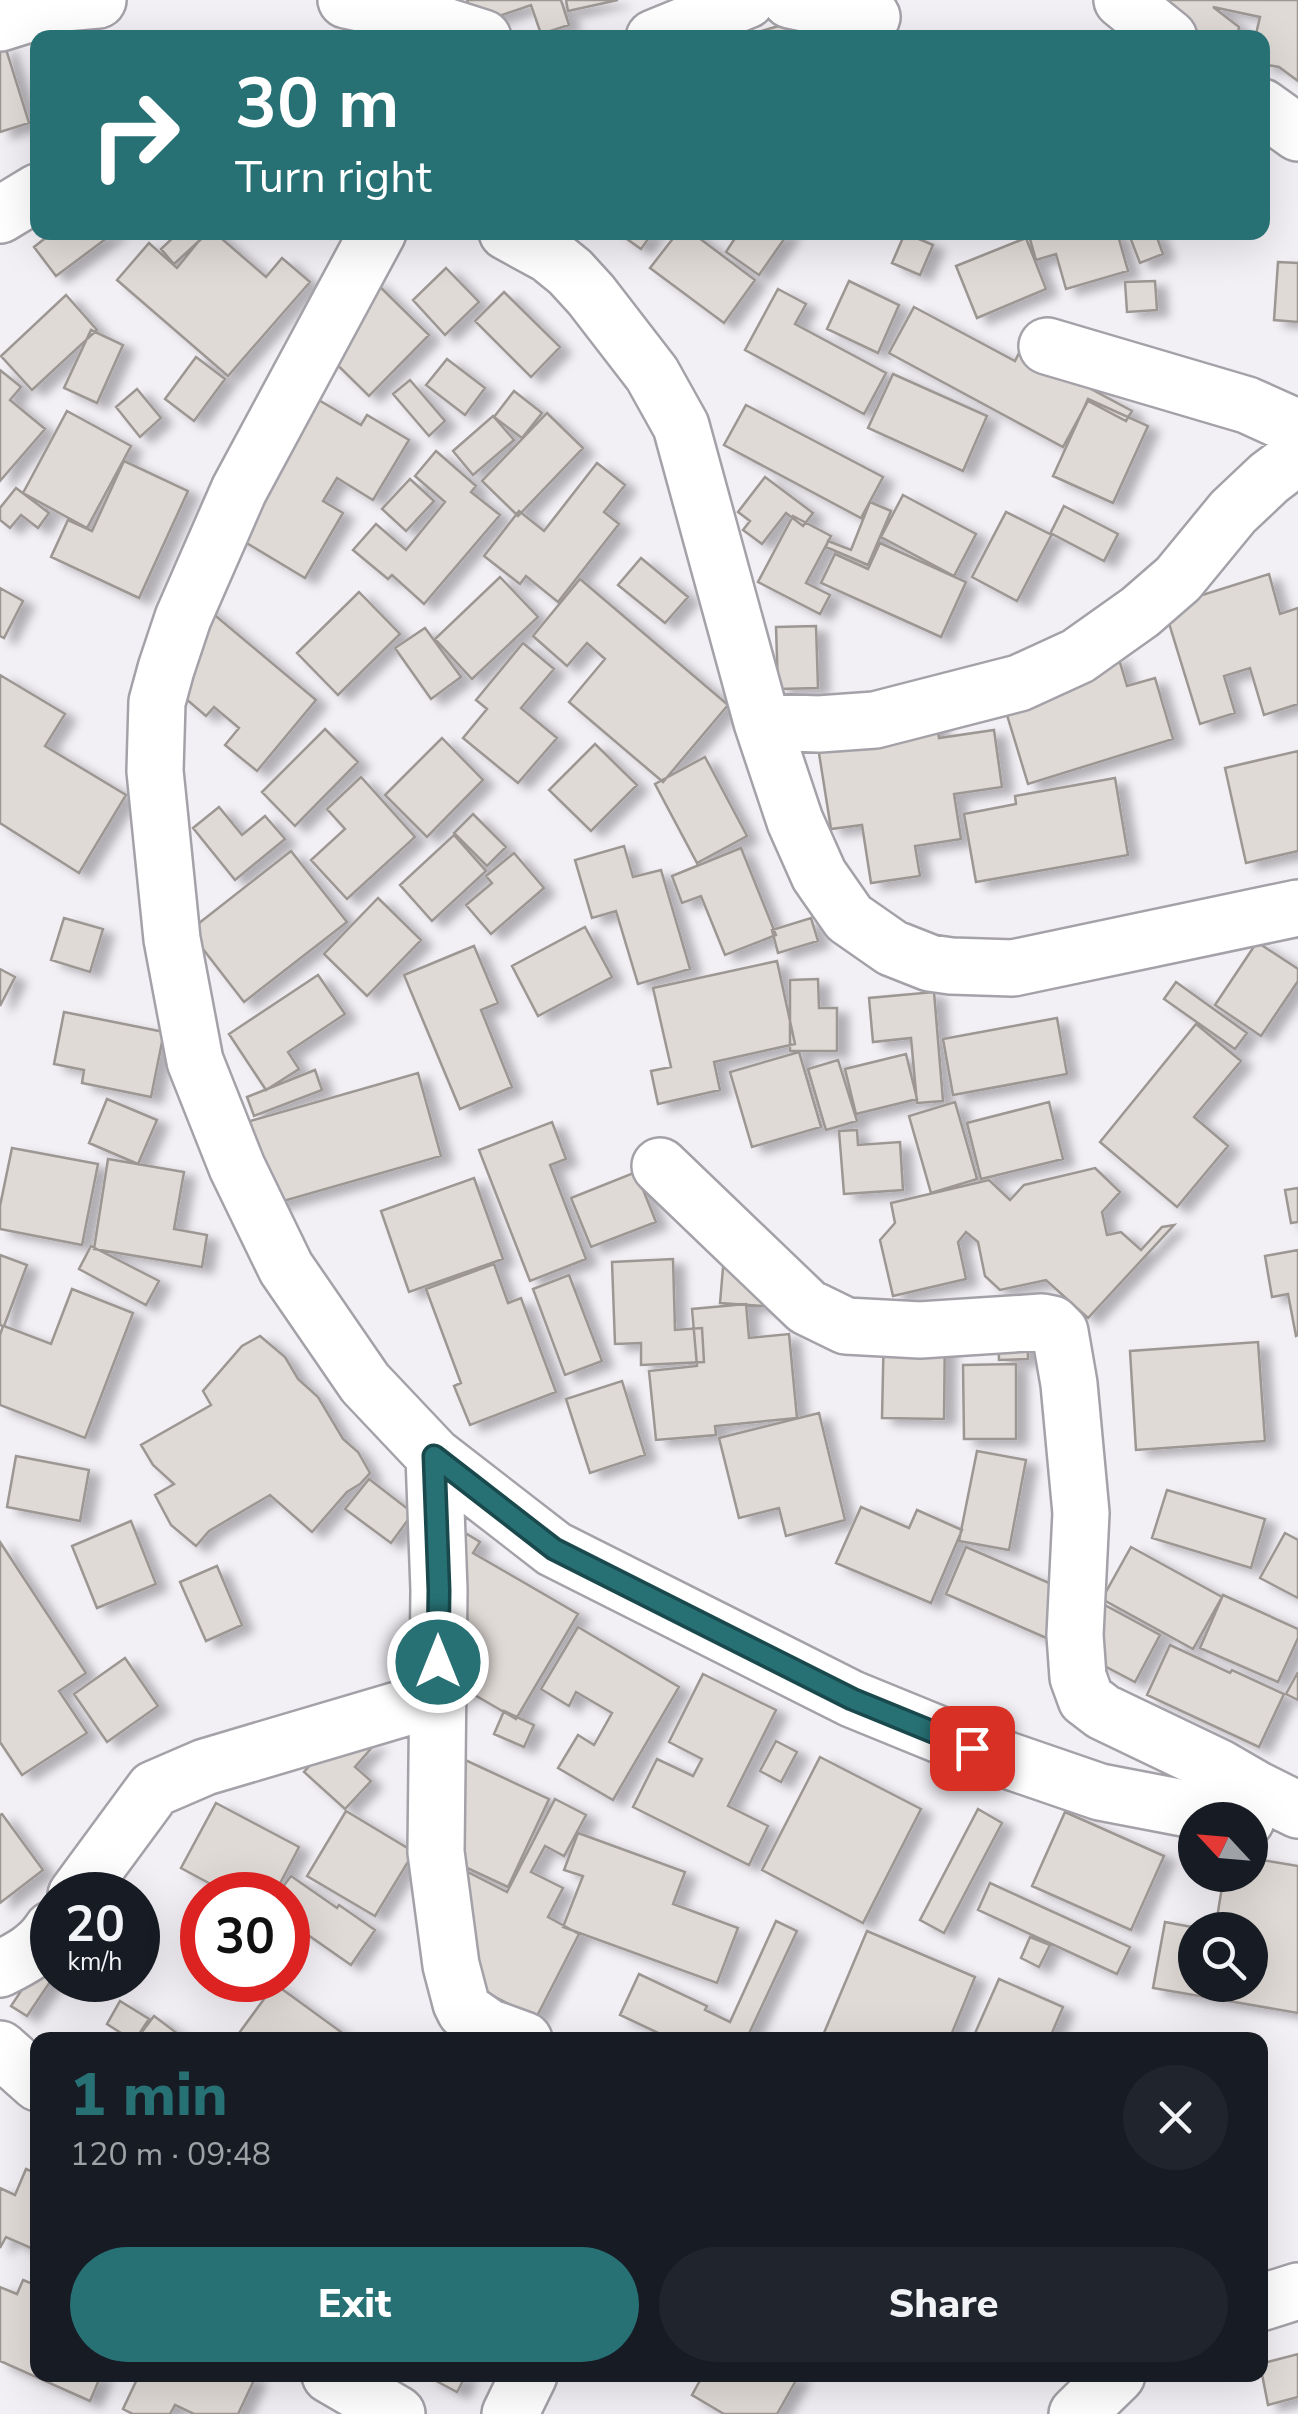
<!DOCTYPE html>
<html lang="en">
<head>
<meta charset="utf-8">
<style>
	:root { --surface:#171b24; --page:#20242c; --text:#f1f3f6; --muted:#9ea1a6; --accent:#277175 }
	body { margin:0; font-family:"Nunito Sans",sans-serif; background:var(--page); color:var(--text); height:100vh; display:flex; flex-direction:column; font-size:38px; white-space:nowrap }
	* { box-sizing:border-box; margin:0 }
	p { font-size:32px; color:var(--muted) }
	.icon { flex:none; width:55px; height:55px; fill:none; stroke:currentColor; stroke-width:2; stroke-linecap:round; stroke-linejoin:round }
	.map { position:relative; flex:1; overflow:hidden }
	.drawer { position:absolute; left:30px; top:2032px; width:1238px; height:350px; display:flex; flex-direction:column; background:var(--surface); border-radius:20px; box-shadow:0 10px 40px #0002 }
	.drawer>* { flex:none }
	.top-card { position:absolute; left:30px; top:30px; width:1240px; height:210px; border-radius:20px; box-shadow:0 10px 40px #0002; background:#277175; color:#fff; overflow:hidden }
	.needle { width:65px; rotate:296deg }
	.buttons { position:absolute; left:1178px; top:1802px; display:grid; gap:20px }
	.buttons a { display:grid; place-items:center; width:90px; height:90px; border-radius:50%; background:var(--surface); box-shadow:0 10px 40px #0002; font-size:50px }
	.speed { position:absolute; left:30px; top:1872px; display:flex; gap:20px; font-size:50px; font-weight:700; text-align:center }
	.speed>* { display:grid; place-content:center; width:130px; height:130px; border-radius:50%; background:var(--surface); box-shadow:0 10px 40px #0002; line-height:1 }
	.speed small { font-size:25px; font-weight:400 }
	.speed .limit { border:15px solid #d22; background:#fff; color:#111 }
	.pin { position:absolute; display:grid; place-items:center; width:85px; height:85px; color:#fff; margin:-42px; border-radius:20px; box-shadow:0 5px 15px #0006 }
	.me { position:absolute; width:110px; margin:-55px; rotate:0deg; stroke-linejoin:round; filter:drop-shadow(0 0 8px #0008) }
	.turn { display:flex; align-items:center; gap:35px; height:210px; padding:0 40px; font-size:45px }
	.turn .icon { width:130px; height:130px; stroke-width:2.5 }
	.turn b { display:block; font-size:70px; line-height:85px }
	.round { display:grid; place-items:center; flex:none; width:105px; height:105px; border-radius:52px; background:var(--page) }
	.headline { display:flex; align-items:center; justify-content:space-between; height:170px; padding:0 40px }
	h1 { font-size:60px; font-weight:800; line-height:75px; color:var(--accent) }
	.cta { display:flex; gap:20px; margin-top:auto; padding:20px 40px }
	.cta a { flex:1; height:115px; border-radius:60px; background:var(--accent); color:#fff; font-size:40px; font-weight:800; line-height:115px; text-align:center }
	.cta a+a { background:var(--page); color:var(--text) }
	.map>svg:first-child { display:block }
</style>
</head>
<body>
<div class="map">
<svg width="1298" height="2414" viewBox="0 0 1298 2414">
	<defs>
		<filter id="shadow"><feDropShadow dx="11" dy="6" stdDeviation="5" flood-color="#0004"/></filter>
	</defs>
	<rect width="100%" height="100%" fill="#f2eff5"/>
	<!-- building -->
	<path fill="#e0dad6" stroke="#9d9794" stroke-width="2.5" filter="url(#shadow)" d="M467,0H561L569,25L541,34L531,5L476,24Z
		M566,0H618L568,11Z
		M1149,0H1298V81L1279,67L1262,64V38H1255L1260,17L1213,7L1239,27L1237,38H1199Z
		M827,12L834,38H737Z
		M5,46L29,123L0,132V48Z
		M53,232H115L56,276L34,247Z
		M179,232H209L174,264L161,249Z
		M206,232H214L266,277L282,258L310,282L228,376L117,280L149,243L177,268Z
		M617,232H653L641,249Z
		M678,232H691L755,280L724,323L650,268Z
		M739,232H789L759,275L726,252Z
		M1028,232H1063L1064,235L1071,232H1117L1128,271L1066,289L1056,254L1036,260Z
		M1128,232H1155L1163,254L1140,263Z
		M905,233L933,245L920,275L892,263Z
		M1026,238L1046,289L977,318L956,266Z
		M1278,262L1298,263V322L1274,320Z
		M446,268L479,302L445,335L413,300Z
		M373,280L429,335L369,396L313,341Z
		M849,281L899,305L878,353L827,329Z
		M1155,281L1157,310L1127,312L1125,282Z
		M778,289L806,304L795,324L886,373L864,414L745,350Z
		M504,292L560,347L531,377L475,321Z
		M66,295L97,330L32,390L1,356Z
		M914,307L1015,361L1020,351L1132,411L1126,421L1088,401L1063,447L889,353Z
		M91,330L123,345L97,403L64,388Z
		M196,357L225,379L194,421L165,399Z
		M447,359L485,388L465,415L426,385Z
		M0,370L21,387L10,400L45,429L0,481Z
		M893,374L987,416L963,471L868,428Z
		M410,380L445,421L429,436L393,394Z
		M137,389L161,418L140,437L116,407Z
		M514,391L542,413L522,438L494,417Z
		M317,399L361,425L367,415L409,440L373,500L337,478L323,501L343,513L305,578L210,521Z
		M1088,399L1148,426L1113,503L1053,476Z
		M746,405L883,477L861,518L724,445Z
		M67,411L131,446L87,528L23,493Z
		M547,413L583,448L518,516L482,481Z
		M493,416L514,440L473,475L453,451Z
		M436,451L476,486L471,492L500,515L424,604L392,575L388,579L353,550L376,524L406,550L445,502L415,476Z
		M124,461L188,491L139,598L51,557L68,520L92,531Z
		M597,463L625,485L604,512L619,524L558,602L526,576L520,584L484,556L519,511L544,531Z
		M765,477L813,513L803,526L786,513L762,544L743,530L750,521L738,512Z
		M410,479L434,501L406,531L382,509Z
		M16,488L49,513L38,528L21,515L10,528L0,520V508Z
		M903,495L976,534L954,576L881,537Z
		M870,502L891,511L868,565L826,547L828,541L851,550Z
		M1064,506L1118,534L1104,561L1052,534L1017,601L972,577L1006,512L1050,534Z
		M793,516L831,536L806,583L830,595L820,614L758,582Z
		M880,543L966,582L941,637L821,583L835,554L868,569Z
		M641,558L688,597L665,623L618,585Z
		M1269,574L1280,614L1298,608V704L1264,715L1250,668L1224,676L1235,713L1200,724L1164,607Z
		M500,577L538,617L472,679L435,639Z
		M580,579L728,705L663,782L569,702L605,659L587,643L567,666L533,636Z
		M0,588L23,601L4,638L0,636Z
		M359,592L400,634L338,695L297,653Z
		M199,602L316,700L257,771L225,745L239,728L214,707L206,716L164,680Z
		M816,626L818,688L778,689L776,627Z
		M425,628L461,677L431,699L395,648Z
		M523,643L554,669L521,708L557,738L518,783L463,738L487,709L476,700Z
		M1118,656L1127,686L1155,678L1173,739L1028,784L1000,692Z
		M0,675L65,714L45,746L126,795L79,873L0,823Z
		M934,706L939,738L994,730L1002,787L954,794L961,839L915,846L920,876L871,883L862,825L831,829L815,728Z
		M325,729L358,762L295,826L262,792Z
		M442,738L483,780L427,837L385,795Z
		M595,744L637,785L591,831L549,790Z
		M1298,751V851L1246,863L1225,768Z
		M705,757L747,836L697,863L655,784Z
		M361,777L415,837L347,899L311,860L345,829L327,809Z
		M1115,778L1128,855L976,882L964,814L1016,804L1015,796Z
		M219,807L242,835L265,816L285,839L235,880L193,828Z
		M473,814L506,847L487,866L454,833Z
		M454,835L486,871L432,921L400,885Z
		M624,846L633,877L661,870L690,969L638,984L616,911L592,918L575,860Z
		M741,848L776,935L725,955L701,896L682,903L672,876Z
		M291,851L347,922L244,1002L189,931Z
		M514,853L544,888L491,934L466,905L492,883L486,876Z
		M378,898L421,940L367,996L324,954Z
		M64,918L103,929L90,972L51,960Z
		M811,918L818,941L778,953L772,930Z
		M585,927L612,977L538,1016L512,966Z
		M1257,942L1298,969V981L1261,1036L1215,1005Z
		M474,946L498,1003L481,1010L512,1087L460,1109L404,975Z
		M777,961L795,1044L714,1062L720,1090L658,1104L651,1071L671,1067L653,988Z
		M0,969L15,977L0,1006Z
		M318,975L345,1014L288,1052L299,1069L266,1090L229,1034Z
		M818,979L819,1008H837V1051H790V980Z
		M1176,982L1247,1033L1235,1049L1164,999Z
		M934,992L943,1101L917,1103L911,1038L873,1042L869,998Z
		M64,1012L164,1032L151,1097L82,1083L84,1070L54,1064Z
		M1057,1018L1067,1074L953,1095L943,1039Z
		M1196,1024L1241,1061L1194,1117L1228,1146L1177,1207L1100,1142Z
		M799,1052L821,1127L752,1147L730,1072Z
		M906,1054L917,1099L856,1114L845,1069Z
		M838,1060L857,1121L826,1130L808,1069Z
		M315,1070L322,1090L254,1116L247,1097Z
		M418,1073L441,1156L273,1204L250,1121Z
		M107,1099L157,1120L138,1164L89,1143Z
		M955,1102L977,1179L931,1193L909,1116Z
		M1049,1102L1063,1159L981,1179L967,1123Z
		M552,1122L566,1159L550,1165L586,1259L530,1281L479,1150Z
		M857,1130L858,1145L900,1142L903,1190L844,1194L839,1131Z
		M12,1148L98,1164L82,1245L0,1229V1206Z
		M108,1159L184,1172L174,1229L207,1235L202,1267L94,1249Z
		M1095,1168L1120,1192L1102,1212L1107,1235L1121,1232L1141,1250L1162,1227L1174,1225L1088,1318L1046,1280L1000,1290L985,1276L978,1242L966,1232L958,1242L966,1279L893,1296L880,1240L895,1223L891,1203L989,1180L1010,1200L1024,1185Z
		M636,1172L656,1222L591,1247L571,1198Z
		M474,1178L503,1259L409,1292L381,1211Z
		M1298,1188V1222L1291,1223L1285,1190Z
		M91,1246L159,1281L146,1305L79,1269Z
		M1298,1250V1335L1296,1336L1288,1294L1272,1297L1265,1256Z
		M0,1255L27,1265L4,1326L51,1344L72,1289L133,1313L85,1438L0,1405V1335L3,1326L0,1325Z
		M673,1259L675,1330L702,1328L704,1362L641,1365V1343L615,1344L612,1262Z
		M494,1264L508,1303L521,1298L556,1392L470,1425L454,1386L461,1383L426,1289Z
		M723,1268L766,1272L763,1306L720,1303Z
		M569,1275L602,1361L565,1375L533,1289Z
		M746,1304L749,1338L789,1334L797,1418L715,1426L716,1435L656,1440L649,1371L697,1366L692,1309Z
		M1027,1322L1028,1359L999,1360L998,1323Z
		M884,1326H945L944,1419L882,1418Z
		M260,1336L285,1357L298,1379L318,1397L343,1439L358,1452L370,1473L360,1484L347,1492L312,1532L270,1495L209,1531L196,1546L171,1525L155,1495L174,1484L153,1465L141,1445L211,1405L203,1391L242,1346Z
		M1258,1342L1265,1441L1136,1450L1130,1351Z
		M1016,1364V1439H964L963,1365Z
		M622,1381L645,1455L590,1473L566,1399Z
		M819,1413L845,1520L786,1536L779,1508L739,1518L719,1438Z
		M977,1451L1026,1460L1009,1550L959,1541Z
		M16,1456L89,1470L80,1521L7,1507Z
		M369,1479L413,1513L391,1543L345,1509Z
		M1167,1490L1265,1519L1251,1568L1152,1538Z
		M861,1507L909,1528L917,1510L962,1530L931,1603L836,1563Z
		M131,1521L156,1584L97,1608L72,1546Z
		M457,1528L480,1542L473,1553L578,1614L516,1719L430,1669Z
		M1285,1533L1298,1540V1598L1260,1578Z
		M0,1542L86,1673L59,1691L87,1733L22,1775L0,1742Z
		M966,1547L1072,1593L1051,1640L946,1594Z
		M1131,1547L1222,1597L1193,1649L1102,1599Z
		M217,1566L242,1625L206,1641L180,1582Z
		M1223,1595L1298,1629V1638L1278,1682L1200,1648Z
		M1101,1603L1160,1635L1135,1682L1076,1651Z
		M578,1627L679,1687L613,1800L558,1768L578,1735L594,1745L612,1713L576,1692L569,1706L541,1689Z
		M1170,1645L1230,1673L1232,1670L1284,1694L1259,1747L1147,1695Z
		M125,1658L158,1706L107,1742L74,1694Z
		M1298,1672V1700L1286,1694Z
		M703,1674L776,1710L728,1806L768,1826L749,1865L633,1807L657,1759L693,1776L702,1759L669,1742Z
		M504,1711L534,1725L524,1747L494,1734Z
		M776,1741L797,1752L781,1782L760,1771Z
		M375,1744L355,1767L371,1781L345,1809L304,1772L321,1753Z
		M820,1757L921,1809L863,1923L762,1870Z
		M463,1759L549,1799L508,1887L422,1847Z
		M555,1799L586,1815L564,1856L545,1846L531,1872L563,1888L548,1917L579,1934L536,2018L452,1975L448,1862L507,1892Z
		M216,1803L299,1847L274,1895H231L181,1868Z
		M978,1809L1002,1823L944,1933L920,1920Z
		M346,1811L414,1852L375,1916L307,1876Z
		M1065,1812L1164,1856L1131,1930L1032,1886Z
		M2,1814L43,1870L0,1903V1815Z
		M578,1833L685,1872L673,1904L738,1928L717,1983L563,1927L583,1876L564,1870Z
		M1250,1858L1298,1866V2013L1153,1988L1165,1922L1208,1930H1195V1985H1250V1930H1215L1224,1875H1250Z
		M291,1876L337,1908L339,1905L375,1930L351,1965L288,1921V1895H277Z
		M990,1883L1130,1947L1117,1974L978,1910Z
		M776,1921L797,1931L746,2040H673L620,2015L639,1974L707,2006L705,2010L730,2022Z
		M867,1931L975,1977L949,2040H821Z
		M1030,1937L1050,1945L1039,1967L1021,1958Z
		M45,1955L52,1959V1979L27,2016L11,2006Z
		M999,1979L1063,2007L1049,2040H972Z
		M275,1984L352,2040H234Z
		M120,2001L149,2019L135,2040H132L107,2024Z
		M154,2016L186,2040H136Z
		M26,2169L38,2174V2251L6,2237L0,2248V2188L15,2195Z
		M23,2280L38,2286V2375H101L90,2401L0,2361V2287L17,2294Z
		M1298,2354V2397L1268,2405L1260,2364Z
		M139,2375H249L255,2378L238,2414H194L175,2405L170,2414H133L123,2409Z
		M425,2375H466L457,2392Z
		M703,2375H799L777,2414H724L692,2395Z"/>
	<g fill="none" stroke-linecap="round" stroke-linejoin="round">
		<!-- minor casing -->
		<g stroke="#a4a2a8" stroke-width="60">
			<path id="minor" d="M346,0L398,11L483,38
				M790,0L872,17
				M1122,0L1169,38
				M0,23L64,3L98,0
				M654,38L747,0
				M1262,107L1298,133
				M0,215L38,192
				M378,232L239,490L183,618L166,669L157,702L155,771L172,939L195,1061L237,1167L286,1268L365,1383L434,1456L554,1549L852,1699L972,1748L1100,1792L1246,1820
				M507,232L549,255L570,272L591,295L652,374L681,426L762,722L795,821L819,875L849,918L892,948L930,963L951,966L1013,968L1298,908
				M1047,346L1247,405L1298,428
				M762,722L819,724L875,720L1019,683L1078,656L1140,612L1178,579L1233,512L1269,478L1298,456
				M660,1166L807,1307L846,1326L920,1330L1042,1322L1052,1324L1060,1332L1069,1384L1081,1513L1075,1635L1078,1677L1086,1699L1103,1712L1218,1767L1256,1789L1298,1810
				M434,1456L439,1590L436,1852L451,1965L461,2003L465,2011L488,2027L524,2040
				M76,1895L154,1789L205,1767L438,1698
				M0,1969C20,1959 40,1949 52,1929
				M0,2049L38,2083
				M1260,2303L1298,2291
				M330,2375L397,2414
				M510,2414L529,2375
				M1077,2414L1117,2375"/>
		</g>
		<!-- minor -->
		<use href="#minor" stroke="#fff" stroke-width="55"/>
	</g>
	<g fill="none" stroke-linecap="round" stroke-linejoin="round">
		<!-- route casing -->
		<g stroke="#19494c" stroke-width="25">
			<path id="route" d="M438,1662L439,1590L434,1456L554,1549L852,1699L972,1748"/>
		</g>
		<!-- route -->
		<use href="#route" stroke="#277175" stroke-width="18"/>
	</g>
</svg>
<div class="buttons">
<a><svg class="needle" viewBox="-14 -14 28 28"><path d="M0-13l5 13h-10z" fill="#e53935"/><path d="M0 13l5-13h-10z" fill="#9ea1a6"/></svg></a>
<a><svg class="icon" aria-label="search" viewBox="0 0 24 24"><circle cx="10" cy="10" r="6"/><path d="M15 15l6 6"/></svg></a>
</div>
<div class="speed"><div>20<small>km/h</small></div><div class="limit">30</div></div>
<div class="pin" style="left:972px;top:1748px;background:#d93025"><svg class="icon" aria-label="arrive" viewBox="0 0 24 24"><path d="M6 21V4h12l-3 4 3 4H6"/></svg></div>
<svg class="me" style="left:438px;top:1662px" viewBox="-20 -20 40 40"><circle r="17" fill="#277175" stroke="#fff" stroke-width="3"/><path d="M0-11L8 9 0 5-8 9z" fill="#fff"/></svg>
<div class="top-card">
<div class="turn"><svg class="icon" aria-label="right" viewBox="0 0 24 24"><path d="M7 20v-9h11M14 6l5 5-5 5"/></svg><div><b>30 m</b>Turn right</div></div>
</div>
<section class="drawer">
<div class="headline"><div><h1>1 min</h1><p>120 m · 09:48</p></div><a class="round"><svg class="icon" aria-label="close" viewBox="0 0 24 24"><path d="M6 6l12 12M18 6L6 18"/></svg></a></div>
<div class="cta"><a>Exit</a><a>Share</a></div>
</section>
</div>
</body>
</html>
